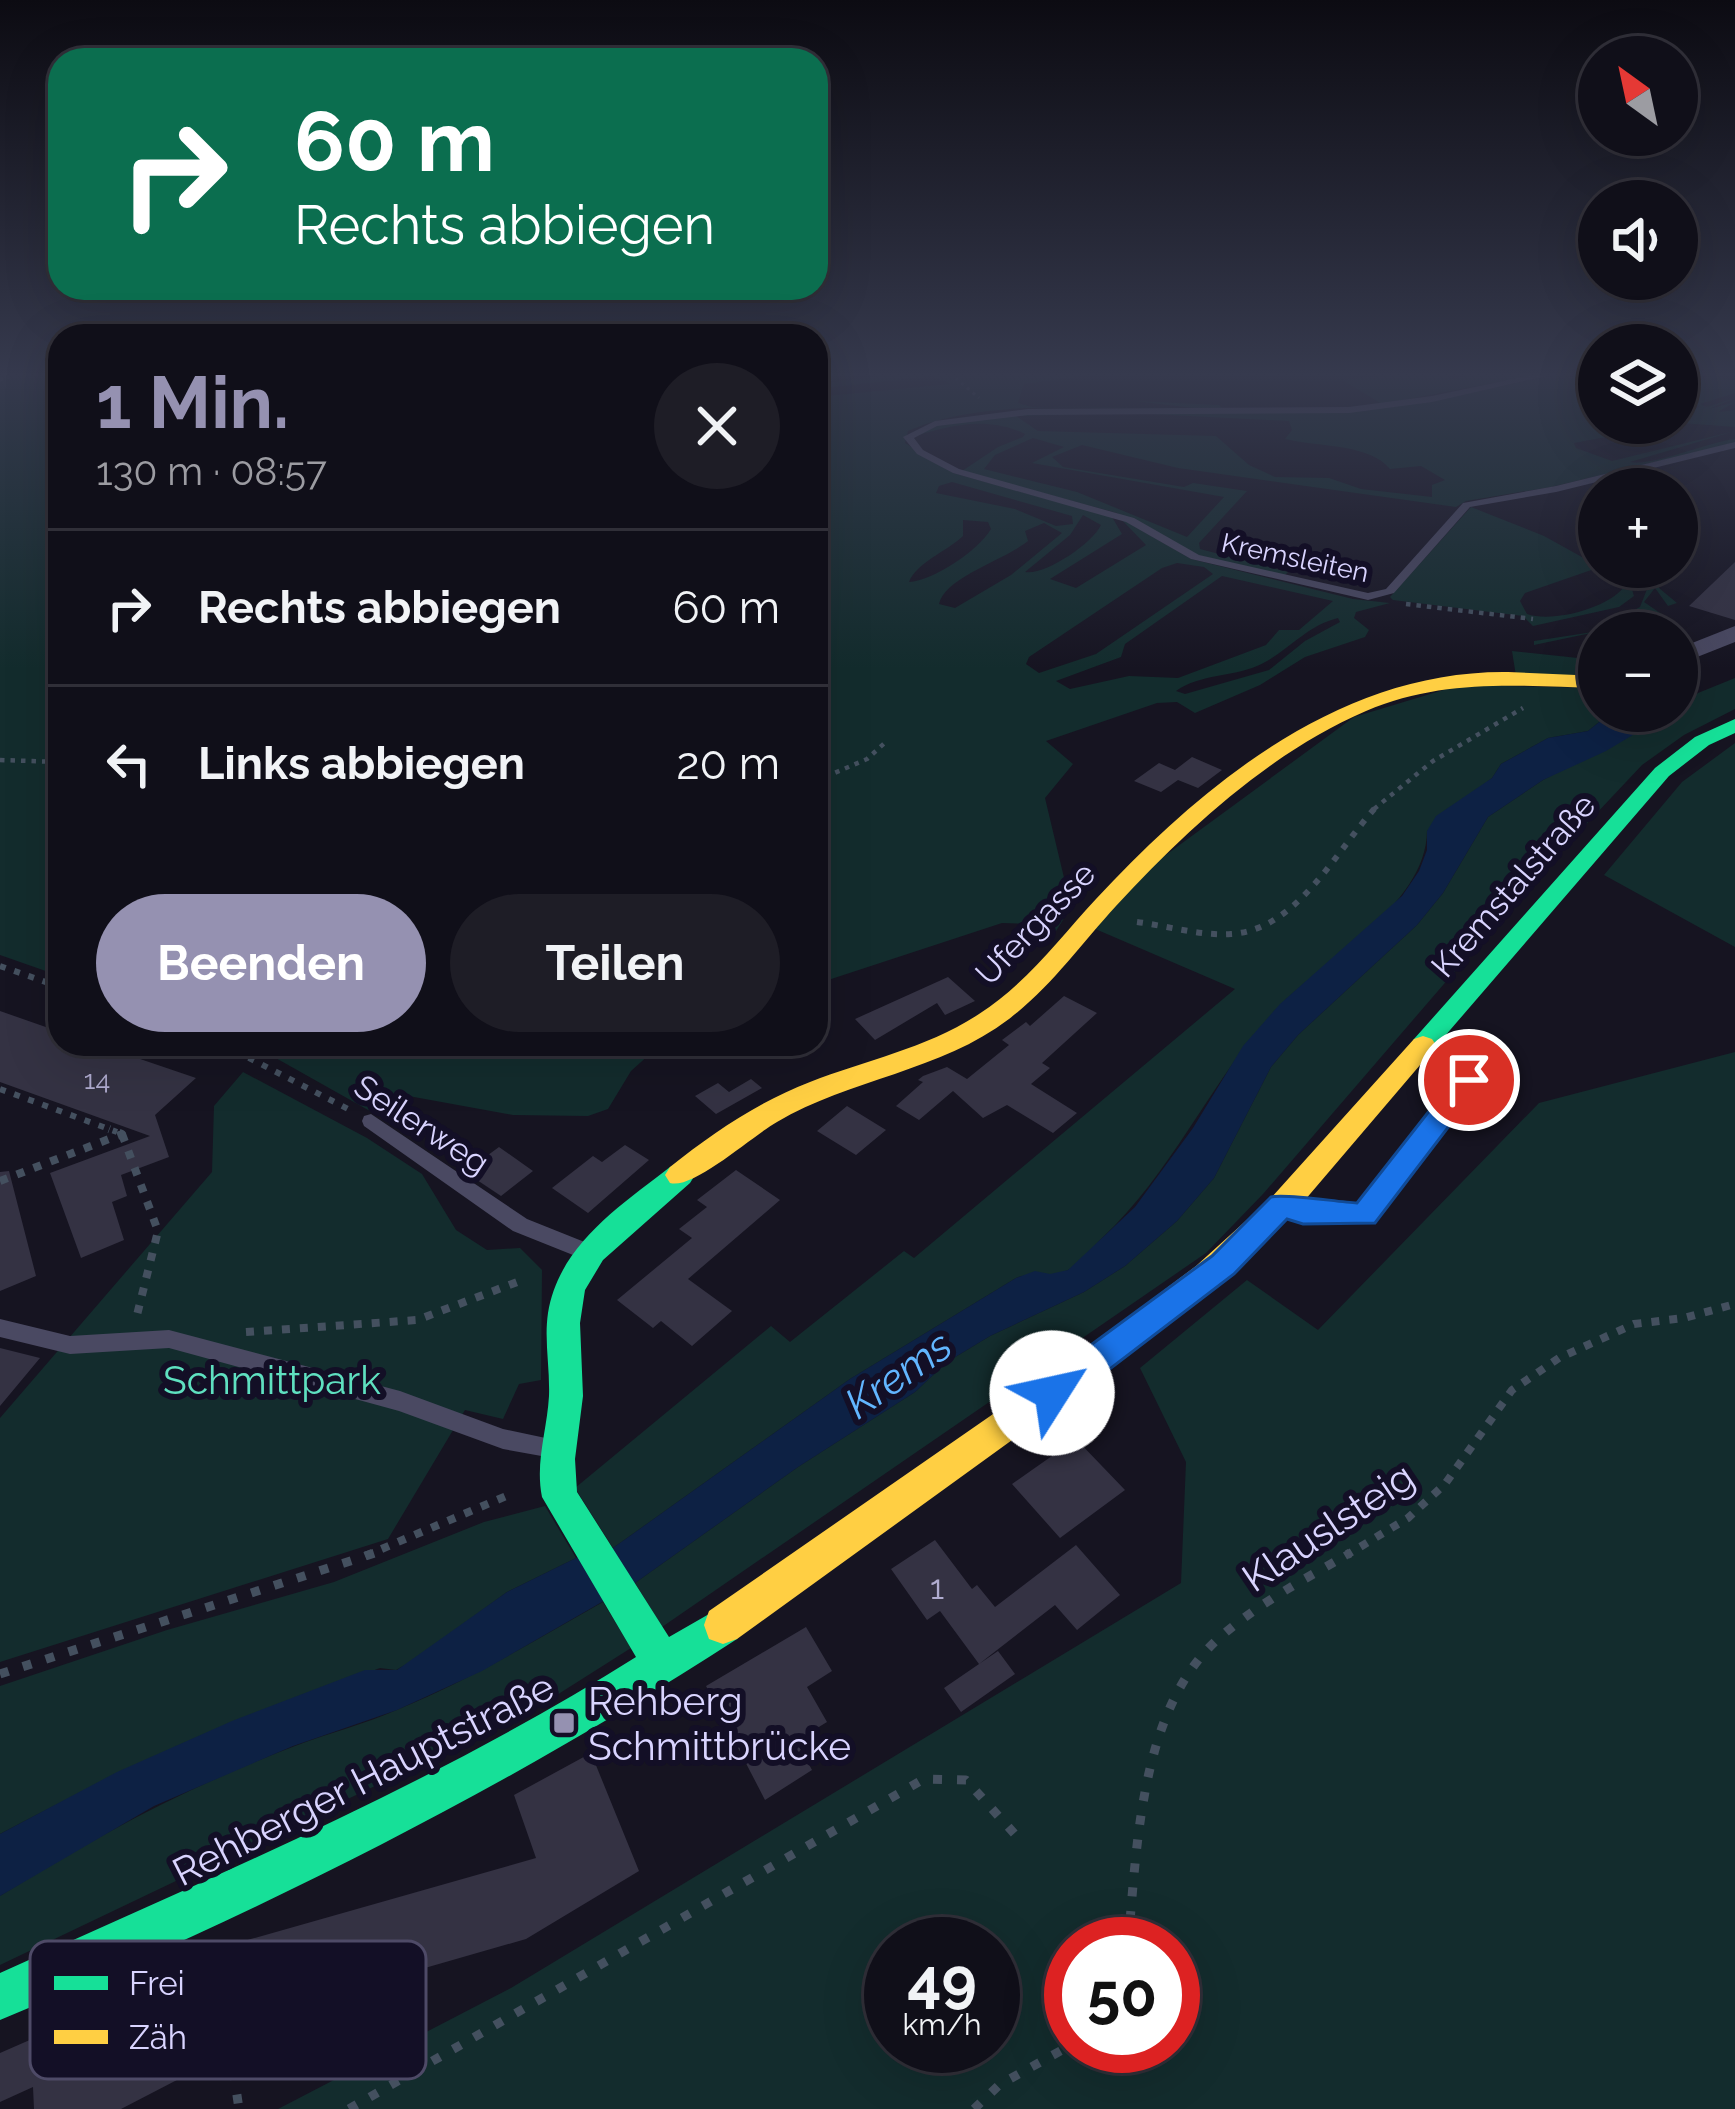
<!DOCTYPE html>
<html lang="de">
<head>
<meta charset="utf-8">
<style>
	:root { --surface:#100f19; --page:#1e1d26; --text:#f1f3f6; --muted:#9c9ca2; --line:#302f38; --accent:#9591b1 }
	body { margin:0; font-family:Raleway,sans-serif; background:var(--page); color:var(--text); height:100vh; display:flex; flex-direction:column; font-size:45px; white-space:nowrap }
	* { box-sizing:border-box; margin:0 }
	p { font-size:39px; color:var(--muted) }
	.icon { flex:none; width:66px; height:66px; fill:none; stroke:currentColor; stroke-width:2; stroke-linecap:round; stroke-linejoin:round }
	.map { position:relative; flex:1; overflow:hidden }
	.panel { position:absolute; left:48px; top:324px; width:780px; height:732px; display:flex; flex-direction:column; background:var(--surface); border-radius:36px; box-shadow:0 12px 48px #0002,0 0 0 3px var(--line) }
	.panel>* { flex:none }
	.banner { position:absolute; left:48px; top:48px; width:780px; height:252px; border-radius:36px; box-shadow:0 12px 48px #0002,0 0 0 3px var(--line); background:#0b6e4f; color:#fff; overflow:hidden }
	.needle { width:78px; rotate:327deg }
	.tools { position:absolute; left:1578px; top:36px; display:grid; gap:24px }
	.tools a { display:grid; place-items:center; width:120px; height:120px; border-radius:50%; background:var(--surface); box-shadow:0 12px 48px #0002,0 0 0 3px var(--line); font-size:60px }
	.speed { position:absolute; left:864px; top:1917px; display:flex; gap:24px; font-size:60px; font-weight:700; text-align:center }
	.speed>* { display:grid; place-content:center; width:156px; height:156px; border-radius:50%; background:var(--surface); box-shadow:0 12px 48px #0002,0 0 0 3px var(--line); line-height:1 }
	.speed small { font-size:30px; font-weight:400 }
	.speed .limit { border:18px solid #d22; background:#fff; color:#111 }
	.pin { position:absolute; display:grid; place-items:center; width:102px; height:102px; color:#fff; margin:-51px; border:6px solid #fff; border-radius:50%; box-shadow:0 3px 12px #0007 }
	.me { position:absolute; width:132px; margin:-66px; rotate:55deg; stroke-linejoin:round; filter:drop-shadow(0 0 9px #0008) }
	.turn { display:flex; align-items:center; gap:42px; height:252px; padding:0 48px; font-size:54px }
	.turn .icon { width:156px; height:156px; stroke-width:2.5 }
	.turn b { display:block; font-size:84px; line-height:102px }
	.round { display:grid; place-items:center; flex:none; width:126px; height:126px; border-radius:63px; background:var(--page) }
	.headline { display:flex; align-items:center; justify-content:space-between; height:204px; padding:0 48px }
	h1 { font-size:72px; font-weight:700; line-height:90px; color:var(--accent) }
	.primary-button { display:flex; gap:24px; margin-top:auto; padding:24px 48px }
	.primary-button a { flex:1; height:138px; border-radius:72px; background:var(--accent); color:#fff; font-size:48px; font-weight:700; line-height:138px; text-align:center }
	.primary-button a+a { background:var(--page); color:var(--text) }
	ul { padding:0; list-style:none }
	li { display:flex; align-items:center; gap:36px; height:156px; padding:0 48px; border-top:3px solid var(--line) }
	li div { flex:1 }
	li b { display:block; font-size:45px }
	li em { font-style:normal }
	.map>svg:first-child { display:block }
</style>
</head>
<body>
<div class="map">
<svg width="1735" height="2109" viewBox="0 0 1735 2109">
	<rect width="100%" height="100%" fill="#161421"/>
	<!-- green -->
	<path fill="#132c2d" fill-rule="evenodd" d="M0,373H60V976L0,955Z
		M903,373H1101L1024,384L1018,403L1032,407L1193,408L1135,401L1219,405L1225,411C1138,409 986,395 908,431L905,443L953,473L1112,517L1122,534L1050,579L1076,588L1146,545L1120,518L1191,559L1353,599L1390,603L1356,612L1354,618L1369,630L1365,637L1305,657L1260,685L1195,713L1177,702L1157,703L1046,741L1073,764L1045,798L1071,907L1056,931L1038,924L1002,923L816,984V397L950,384L932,376L816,389V384ZM952,482L1072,516L1073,524L1056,526L1015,509L936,493L939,486ZM1083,515L1101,525C1092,544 1044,576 1025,572L1070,535ZM963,520L988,522L991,529C979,550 933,581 909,582C917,562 946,552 963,536ZM1044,523L1062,533L1011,575L955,608L939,604C945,577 1005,560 1028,541L1025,531ZM1177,563L1204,567L1213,574L1096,654L1039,673L1026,664L1029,657L1162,568ZM1222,576L1333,601L1299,630H1279L1266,645L1178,678L1129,676L1070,689L1056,681L1121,657L1125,644ZM1338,618L1340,622L1305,641L1269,670L1185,694L1176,691C1200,674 1231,677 1257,666C1287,653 1305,626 1338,618Z
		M1405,373H1461L1449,376L1453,379L1482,373H1545L1382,404L1342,380Z
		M1566,373H1582L1555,379L1599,374L1594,377L1599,382L1575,387H1599L1586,393L1599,395V412L1583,417L1599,415L1589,420L1609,428L1677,423V412L1700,407L1677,393L1711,375L1735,381V393L1700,404L1707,407L1735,398L1709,409L1735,402L1718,412L1735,410V427L1681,423L1574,443L1576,448L1612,461L1735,431L1630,462C1656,466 1704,443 1735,439V443L1551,487L1466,501L1456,507L1178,468L1082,445L1052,457L1063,467L1184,487L1193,483L1247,491L1199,543L1200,549L1288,572L1283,577L1198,555L1117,513L962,471L998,447L1023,437L1025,434C987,415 947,426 912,437L938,425L1030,413L1351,411L1436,400ZM1129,413L1289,421L1292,430L1285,439C1316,447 1369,443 1390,469L1421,466L1445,480L1432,485V497L1361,489L1329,478L1275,477L1249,465L1216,436L1038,431L1016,416ZM1033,438L1064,447L1032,463L1224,497L1187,537L1077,492L984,469L995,455Z
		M1471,507L1544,536L1600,567L1525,593L1520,601L1527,614C1553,623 1608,608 1624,587L1620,575L1610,571L1627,574L1634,596L1619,607L1533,626L1523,616L1393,600L1390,597Z
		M1634,567H1646L1658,575L1659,588L1677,603L1668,606L1655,588L1644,602L1663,615L1653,620L1534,645V641L1593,632L1640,607L1651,579Z
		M1512,651L1578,658L1599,651V677L1516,676Z
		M1735,678V709L1684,735L1642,765L1531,883L1263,1194L1206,1253L662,1627L635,1583L798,1467L915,1392L947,1362L990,1336L1084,1292L1125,1266L1177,1221L1214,1178L1271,1067L1298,1035L1417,925L1443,893L1488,817L1543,780L1677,711L1698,693Z
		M1460,685L1599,688V711H1613L1588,731L1548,738L1501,764L1492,778L1427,831C1426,908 1319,961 1272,1014C1209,1084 1172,1173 1102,1238C1092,1248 1080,1263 1068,1270C1052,1278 1033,1271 1016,1278L850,1379L613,1548L575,1488L771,1326L790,1342L904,1251L914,1258L1235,989L1093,928L1159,860L1354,717Z
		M1735,743V947L1604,875L1682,782Z
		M251,1044H661L631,1071L608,1109L588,1116L513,1115L403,1095L377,1115Z
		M1735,1052V2109H278L511,1988L1181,1583L1186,1462L1140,1368L1247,1280L1318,1330L1539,1103ZM891,1944H993V2046H891ZM1071,1944H1173V2046H1071Z
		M243,1072L367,1138L422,1174L456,1230L487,1250L520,1248L542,1270L541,1380L519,1384L503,1419L465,1410L388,1539L0,1662V1418L212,1172L214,1106Z
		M545,1506L576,1558L507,1592L412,1661L396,1670L380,1668C247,1716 125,1767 0,1834V1686L167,1630L334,1582L484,1522Z
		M603,1602L631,1648L530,1712L0,1965V1896C94,1837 191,1785 295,1746C329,1733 366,1724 399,1709C470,1680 536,1640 603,1602Z"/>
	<!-- water -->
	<path fill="#0d2144" d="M1613,711H1673L1606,751L1543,780L1488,817L1443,893L1417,925L1298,1035L1271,1067L1214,1178L1177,1221L1125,1266L1084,1292L990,1336L947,1362L915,1392L798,1467L635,1583L482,1671L397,1710L293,1746L154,1806L0,1896V1834L117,1772L232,1721L365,1670H397L507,1592L576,1558L613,1548L850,1379L1016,1278L1035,1271L1050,1274L1068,1270L1135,1207L1193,1128L1243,1046L1280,1004L1402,896L1419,871L1427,850V831L1436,816L1492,778L1501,764L1548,738L1588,731Z"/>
	<!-- building -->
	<path fill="#343243" d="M1735,562V620L1689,606Z
		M1192,757L1222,770L1198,788L1178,780L1161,792L1134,781L1159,763L1175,770Z
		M948,977L975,1001L945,1015L937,1003L875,1040L855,1019Z
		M1064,996L1097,1013L1042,1063L1050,1068L1031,1084L1077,1113L1053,1133L1007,1105L983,1118L953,1091L919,1120L896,1106L923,1082L918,1080L923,1076L947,1067L967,1079L1009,1045L1002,1040L1026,1022L1030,1026Z
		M0,1011L60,1032V1044H96L196,1078L155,1115L169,1157L121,1175L127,1196L112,1202L124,1240L81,1258L50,1173L150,1136L0,1082Z
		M751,1079L762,1088L716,1114L695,1096L718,1083L729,1092Z
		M847,1106L886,1130L856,1155L817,1131Z
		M625,1145L649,1160L588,1213L552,1188L593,1156L602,1162Z
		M499,1147L533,1171L501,1196L465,1172Z
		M736,1170L780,1200L688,1279L732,1311L692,1346L661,1321L653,1328L617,1300L692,1238L679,1229L707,1207L697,1200Z
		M9,1171L36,1276L0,1291V1172Z
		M0,1348L40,1358L0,1406Z
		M1076,1439L1125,1490L1060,1538L1012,1484Z
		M935,1540L972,1589L977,1585L995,1607L1076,1545L1120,1595L1077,1630L1055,1605L979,1664L940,1611L927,1620L891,1569Z
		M806,1627L832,1671L807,1687L827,1722L796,1741L812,1770L765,1800L706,1686Z
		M998,1651L1015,1674L961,1712L944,1688Z
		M591,1753L639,1871L526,1939L338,1993L337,2053L296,2065L297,2039L202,2067L121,2109H34L33,2087L0,2102V2053L32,2039V2044L230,1945L536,1858L514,1795Z"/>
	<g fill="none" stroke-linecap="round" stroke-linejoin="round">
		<!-- path-far4 -->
		<path stroke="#44505f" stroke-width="3" stroke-dasharray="3 4.5" stroke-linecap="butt" d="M950,373L979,398
			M975,373H996
			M0,380L21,373"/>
		<!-- path-far3 -->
		<path stroke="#44505f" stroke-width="4.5" stroke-dasharray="4.5 6" stroke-linecap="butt" d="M1406,604L1533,619
			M0,760L60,762
			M816,781L867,759L888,740
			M1374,809L1433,761L1523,708"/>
		<!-- path-far2 -->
		<path stroke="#44505f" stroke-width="6" stroke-dasharray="6 9" stroke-linecap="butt" d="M1137,922C1168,926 1200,936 1231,934C1298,930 1336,850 1377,806
			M0,966L60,987
			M222,1044L352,1111
			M0,1089L117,1132"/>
		<!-- path-far1 -->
		<path stroke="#44505f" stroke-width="8" stroke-dasharray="8 10" stroke-linecap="butt" d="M122,1134L158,1231L136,1319
			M0,1181L122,1134L109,1129
			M246,1332L417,1320L525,1279
			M365,1556L511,1494
			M1345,1556L1408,1518L1445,1484L1512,1390L1559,1358L1634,1324L1684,1318L1735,1304"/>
		<!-- path -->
		<path stroke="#44505f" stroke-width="9" stroke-dasharray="9 15" stroke-linecap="butt" d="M0,1674L375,1553
			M1128,1944C1137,1847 1140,1709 1218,1639C1257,1604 1305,1579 1350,1553
			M216,1952L239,2109
			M349,2109L924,1779L966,1780L1021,1841
			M974,2109L999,2085L1071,2045"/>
		<!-- lane -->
		<path fill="#4a4962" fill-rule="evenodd" d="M1542,373H1559L1432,402L1349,413L1028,415L937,426L914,438L923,450L959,469L1134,518L1199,555L1368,593L1386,589L1463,503L1556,486L1735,442V448L1556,492L1470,507L1394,593L1368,600L1191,559L1126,522L953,473L917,454L903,437L935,421L1028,409L1349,407L1432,396Z
			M1417,1046L1475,1075L1478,1080L1372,1220L1303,1221L1279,1212L1276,1207L1279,1202L1286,1199L1304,1205L1360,1207L1458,1082L1411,1056L1408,1052Z
			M371,1114L527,1219L592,1245L595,1251L592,1257L585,1259L578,1257L513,1231L364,1126L362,1121L364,1116Z
			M0,1319L70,1336L169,1330L400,1391L503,1429L555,1440L559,1447L555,1454L547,1457L503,1449L399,1411L169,1348L70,1354L0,1337Z"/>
		<!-- street -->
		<path fill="#4a4962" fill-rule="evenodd" d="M1735,626V642L1677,665V649Z"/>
		<!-- fast -->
		<path fill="#16e098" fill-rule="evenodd" d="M1735,719V733L1709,745L1669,776L1432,1051H1414L1410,1045L1414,1039L1655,768L1695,737Z
			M680,1164L690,1167L695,1175L690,1183L603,1260L585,1290L580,1323L583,1396L575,1459L577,1492L669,1637L723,1606L737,1611L742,1625L737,1639C506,1789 255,1915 0,2020V1973C215,1876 436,1783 636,1657L542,1497C535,1462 547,1431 549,1396C550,1368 544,1340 548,1313C559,1245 620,1206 670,1167Z"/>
		<!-- slow -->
		<path fill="#ffcf43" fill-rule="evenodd" d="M1508,672L1599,676V688C1518,686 1443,678 1366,711C1269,753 1186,830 1116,906C1081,944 1051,987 1009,1019C941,1071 850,1079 777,1122C752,1136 693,1190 670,1183L665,1175L670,1167C713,1133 758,1102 810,1082C866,1060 928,1048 979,1014C1026,984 1059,939 1096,899C1204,783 1341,670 1508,672Z
			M1423,1036L1432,1039L1436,1045L1432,1051L1293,1214L1218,1284L1098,1378L737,1639L723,1644L709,1639L704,1625L709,1611L1074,1358L1196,1266L1271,1198L1414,1039Z"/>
	</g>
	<!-- sky -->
	<linearGradient id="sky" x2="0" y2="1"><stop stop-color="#0c0b12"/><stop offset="0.56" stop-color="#363a4e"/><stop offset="1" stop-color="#363a4e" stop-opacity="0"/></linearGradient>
	<rect width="1735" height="669" fill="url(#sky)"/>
	<!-- route -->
	<path fill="#1a73e8" stroke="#114b97" stroke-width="3" d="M1469,1070L1479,1073L1483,1080L1479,1087L1375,1223L1303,1224L1287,1219L1234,1274L1064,1404L1052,1408L1039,1404L1034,1393L1039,1383L1212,1256L1271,1197C1284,1193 1337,1202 1357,1203L1459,1073Z"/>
	<!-- markers -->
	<rect fill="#9591b1" stroke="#130f26" stroke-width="4.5" x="552" y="1711" width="24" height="24" rx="6"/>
	<g text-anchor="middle" stroke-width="12" stroke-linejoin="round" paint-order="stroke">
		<!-- far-street labels -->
		<g font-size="27" fill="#d9d4ff" stroke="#130f26">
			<text transform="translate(1295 558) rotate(12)" y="9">Kremsleiten</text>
		</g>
		<!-- number labels -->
		<g font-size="27" fill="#b0acd0">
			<text x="97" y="1089">14</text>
		</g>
		<!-- street labels -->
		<g font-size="33" fill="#d9d4ff" stroke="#130f26">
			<text transform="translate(1513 885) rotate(-49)" y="12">Kremstalstraße</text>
			<text transform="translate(1035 923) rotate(-46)" y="12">Ufergasse</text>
			<text transform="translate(422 1124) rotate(33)" y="12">Seilerweg</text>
		</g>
		<!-- near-number labels -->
		<g font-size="33" fill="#b0acd0">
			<text x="937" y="1599">1</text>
		</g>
		<!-- near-park labels -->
		<g font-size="39" fill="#5fe0c0" stroke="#130f26">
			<text x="272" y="1394">Schmittpark</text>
		</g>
		<!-- near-street labels -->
		<g font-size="39" fill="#d9d4ff" stroke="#130f26">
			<text transform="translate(1328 1527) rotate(-34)" y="14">Klauslsteig</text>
			<text transform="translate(363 1779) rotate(-27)" y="14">Rehberger Hauptstraße</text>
		</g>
		<!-- near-poi labels -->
		<g font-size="39" fill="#d9d4ff" stroke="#130f26" text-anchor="start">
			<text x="588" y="1715">Rehberg<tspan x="588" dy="45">Schmittbrücke</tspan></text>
		</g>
		<!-- near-water labels -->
		<g font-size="42" font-style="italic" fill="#62b6ff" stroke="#130f26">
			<text transform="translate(898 1374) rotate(-35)" y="15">Krems</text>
		</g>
	</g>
	<!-- legend -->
	<rect x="30" y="1941" width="396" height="138" rx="18" fill="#130f26" stroke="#4e4a67" stroke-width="3"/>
	<rect x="54" y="1976" width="54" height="14" fill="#16e098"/>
	<rect x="54" y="2030" width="54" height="14" fill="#ffcf43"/>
	<g font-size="33" fill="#d9d4ff">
		<text x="129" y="1995">Frei</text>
		<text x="129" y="2049">Zäh</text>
	</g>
</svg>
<div class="tools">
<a><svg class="needle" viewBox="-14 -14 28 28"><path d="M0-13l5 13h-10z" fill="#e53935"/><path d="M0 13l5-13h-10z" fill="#9c9ca2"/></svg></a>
<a><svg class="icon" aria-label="sound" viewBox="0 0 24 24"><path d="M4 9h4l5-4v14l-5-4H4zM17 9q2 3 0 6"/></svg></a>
<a><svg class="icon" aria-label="layers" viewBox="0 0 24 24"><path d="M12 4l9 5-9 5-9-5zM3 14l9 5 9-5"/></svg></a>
<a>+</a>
<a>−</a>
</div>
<div class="speed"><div>49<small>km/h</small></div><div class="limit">50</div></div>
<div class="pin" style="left:1469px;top:1080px;background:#d93025"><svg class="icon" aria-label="arrive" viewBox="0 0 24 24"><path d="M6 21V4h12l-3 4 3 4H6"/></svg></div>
<svg class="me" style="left:1052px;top:1393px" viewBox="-20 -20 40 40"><circle r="19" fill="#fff"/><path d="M0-13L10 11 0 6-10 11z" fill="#1a73e8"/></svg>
<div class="banner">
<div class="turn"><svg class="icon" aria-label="right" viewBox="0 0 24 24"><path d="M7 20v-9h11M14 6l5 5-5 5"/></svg><div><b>60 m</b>Rechts abbiegen</div></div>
</div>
<section class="panel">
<div class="headline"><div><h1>1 Min.</h1><p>130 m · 08:57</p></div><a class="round"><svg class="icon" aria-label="close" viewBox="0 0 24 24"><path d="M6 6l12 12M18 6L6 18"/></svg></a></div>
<ul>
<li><svg class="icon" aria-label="right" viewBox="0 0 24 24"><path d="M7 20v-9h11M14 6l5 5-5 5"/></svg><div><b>Rechts abbiegen</b></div><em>60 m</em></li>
<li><svg class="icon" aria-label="left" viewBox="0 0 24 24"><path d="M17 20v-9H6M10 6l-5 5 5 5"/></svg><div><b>Links abbiegen</b></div><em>20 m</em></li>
</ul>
<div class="primary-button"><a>Beenden</a><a>Teilen</a></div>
</section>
</div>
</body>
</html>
